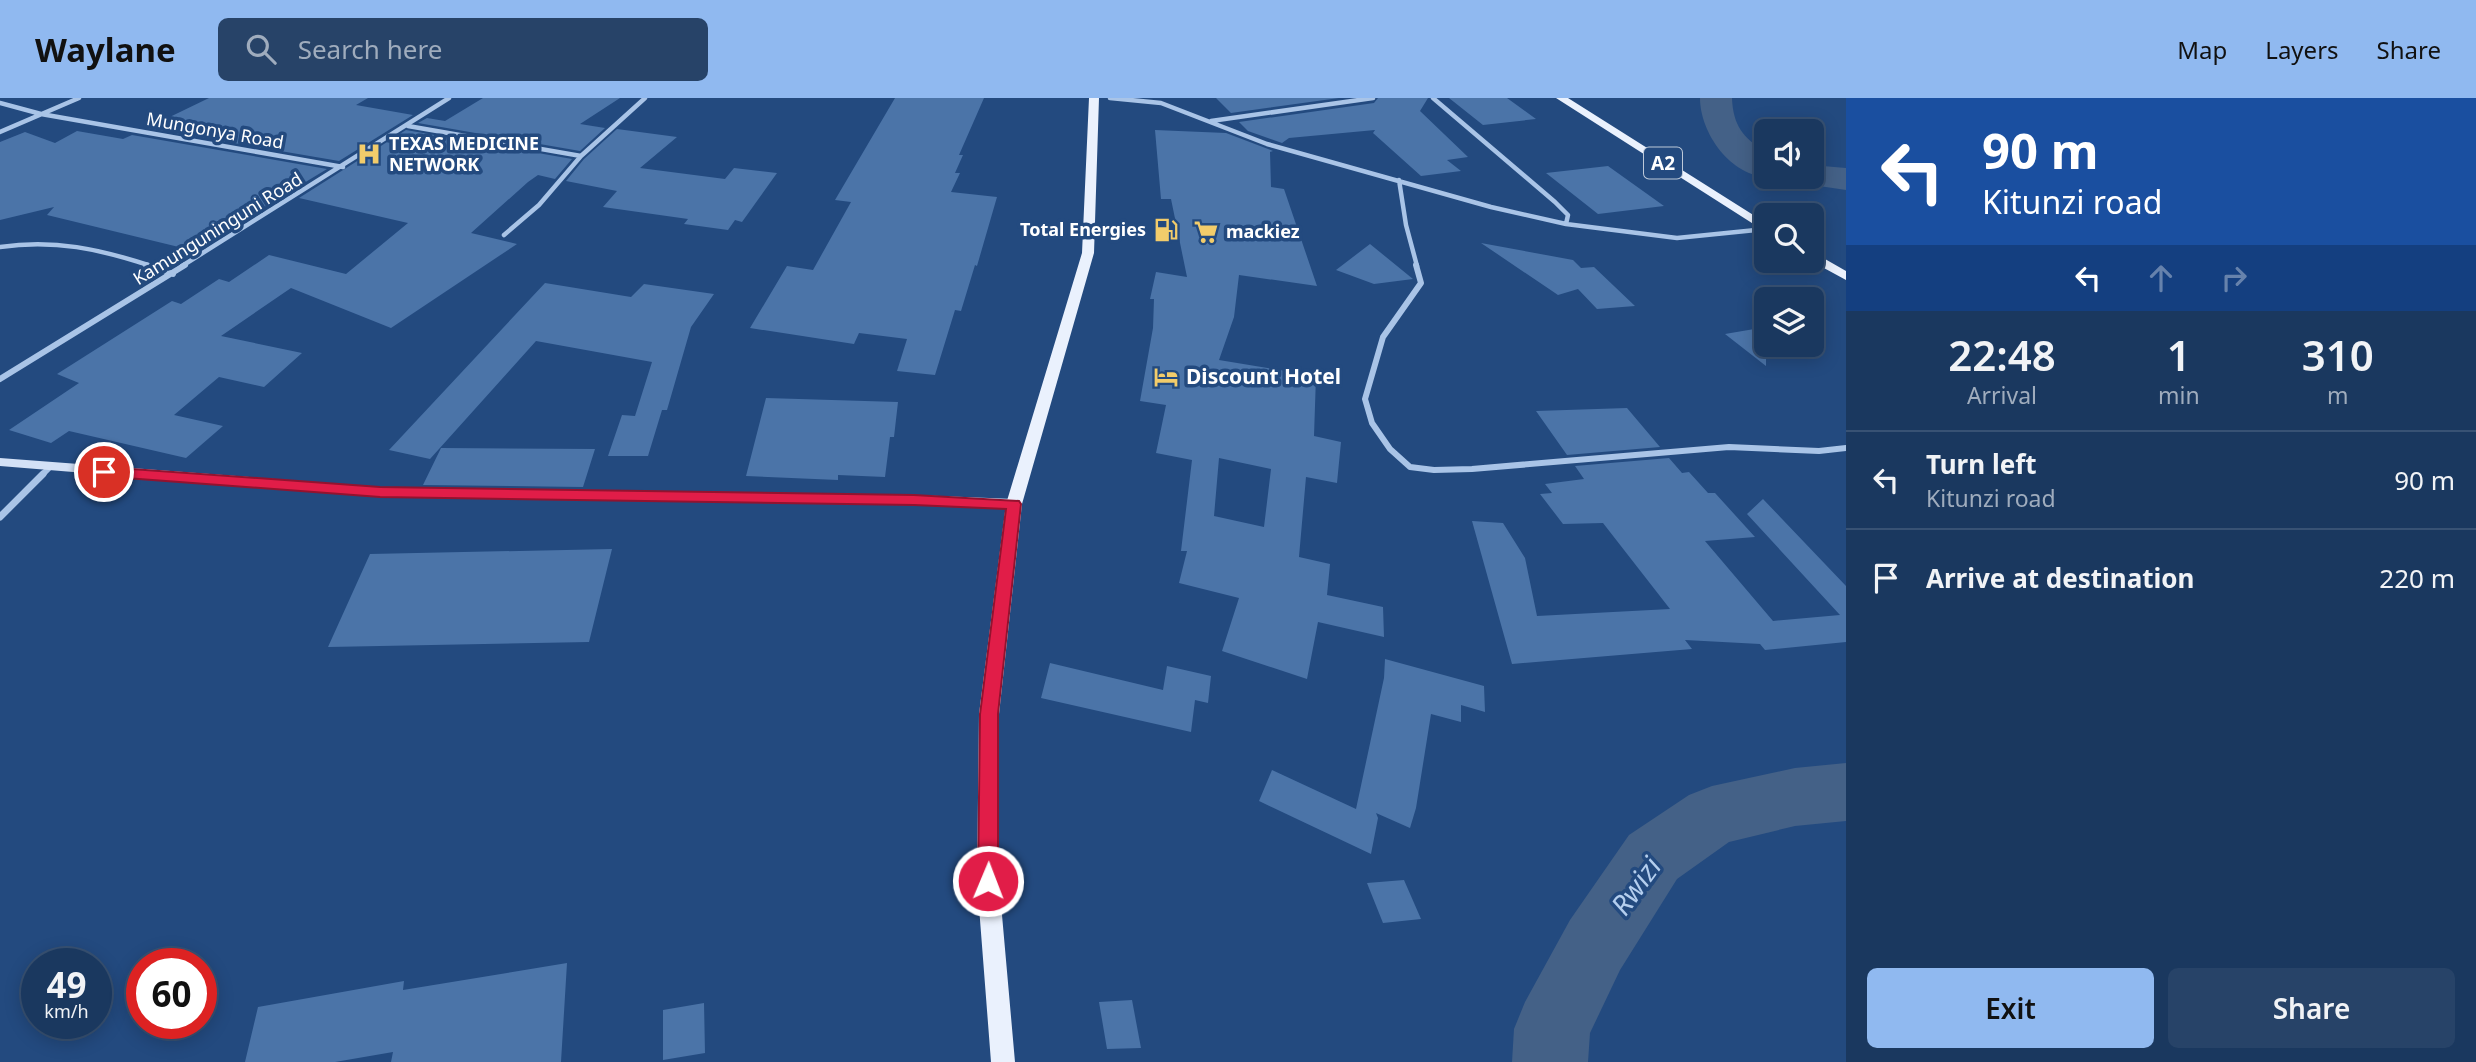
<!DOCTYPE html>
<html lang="en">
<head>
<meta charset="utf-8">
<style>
	:root { --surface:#1a385f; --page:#274368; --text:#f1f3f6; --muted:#9facbd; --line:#385274; --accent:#90b9f0 }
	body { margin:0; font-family:"Noto Sans",sans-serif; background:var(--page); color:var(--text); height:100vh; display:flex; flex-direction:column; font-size:26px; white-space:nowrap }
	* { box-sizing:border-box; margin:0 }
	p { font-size:23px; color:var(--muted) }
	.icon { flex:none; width:38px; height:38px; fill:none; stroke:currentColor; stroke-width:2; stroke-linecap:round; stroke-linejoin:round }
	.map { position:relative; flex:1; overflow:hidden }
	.sheet { display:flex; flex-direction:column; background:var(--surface); width:630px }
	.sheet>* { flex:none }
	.guide { background:#1a4fa0; color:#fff; overflow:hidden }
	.fabs { position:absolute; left:1754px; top:21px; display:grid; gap:14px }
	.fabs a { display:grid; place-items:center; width:70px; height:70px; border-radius:10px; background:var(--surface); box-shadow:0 4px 18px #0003,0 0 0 2px var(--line); font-size:35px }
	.speed { position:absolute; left:21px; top:850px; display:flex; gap:14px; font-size:35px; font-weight:700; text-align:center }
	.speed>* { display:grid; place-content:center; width:91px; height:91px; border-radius:50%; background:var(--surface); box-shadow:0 4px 18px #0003,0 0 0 2px var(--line); line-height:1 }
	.speed small { font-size:18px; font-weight:400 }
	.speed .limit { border:10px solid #d22; background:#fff; color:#111 }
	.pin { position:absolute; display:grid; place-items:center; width:60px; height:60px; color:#fff; margin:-30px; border:4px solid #fff; border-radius:50%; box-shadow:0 2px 7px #0007 }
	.me { position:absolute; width:77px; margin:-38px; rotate:1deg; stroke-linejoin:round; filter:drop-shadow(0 0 5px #0008) }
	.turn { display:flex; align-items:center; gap:24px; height:147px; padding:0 21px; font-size:32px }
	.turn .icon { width:91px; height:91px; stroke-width:2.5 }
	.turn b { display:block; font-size:49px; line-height:60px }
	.lanes { display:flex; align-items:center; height:66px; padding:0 21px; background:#0003; justify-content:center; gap:35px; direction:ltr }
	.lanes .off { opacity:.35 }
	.eta { display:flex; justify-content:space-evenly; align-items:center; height:119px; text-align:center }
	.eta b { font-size:42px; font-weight:600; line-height:49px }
	.action { display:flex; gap:14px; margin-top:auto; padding:14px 21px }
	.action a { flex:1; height:80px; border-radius:10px; background:var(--accent); color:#111; font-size:28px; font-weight:600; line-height:80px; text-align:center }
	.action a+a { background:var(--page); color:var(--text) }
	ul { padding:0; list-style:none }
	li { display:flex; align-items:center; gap:21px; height:98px; padding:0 21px; border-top:2px solid var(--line) }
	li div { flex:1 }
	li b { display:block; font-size:26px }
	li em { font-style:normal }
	header { display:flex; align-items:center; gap:42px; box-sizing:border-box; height:98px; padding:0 35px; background:var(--accent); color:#111 }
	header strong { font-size:33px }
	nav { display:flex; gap:38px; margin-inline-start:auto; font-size:24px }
	.search { width:490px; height:63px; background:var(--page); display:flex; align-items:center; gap:18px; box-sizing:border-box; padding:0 24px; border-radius:10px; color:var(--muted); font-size:26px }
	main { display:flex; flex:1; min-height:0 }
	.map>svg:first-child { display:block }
</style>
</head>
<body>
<header>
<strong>Waylane</strong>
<div class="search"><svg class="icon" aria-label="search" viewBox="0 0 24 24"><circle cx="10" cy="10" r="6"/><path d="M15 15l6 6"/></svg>Search here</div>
<nav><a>Map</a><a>Layers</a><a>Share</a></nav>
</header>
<main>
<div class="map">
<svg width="1846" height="964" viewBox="0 0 1846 964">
	<rect width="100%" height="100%" fill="#234a7f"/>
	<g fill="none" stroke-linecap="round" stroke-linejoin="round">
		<!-- river -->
		<path fill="#446187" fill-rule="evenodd" d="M1700,0H1732C1733,27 1743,40 1766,54V79H1769C1731,79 1700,35 1700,0Z
			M1811,67L1846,70V92L1799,85L1794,79H1811Z
			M1846,665V723L1795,728L1729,744L1677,781L1620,872L1590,935L1588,964H1512L1514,931L1525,904L1570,822L1629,737L1689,697L1712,688L1795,670Z"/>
	</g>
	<!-- building -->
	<path fill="#4b74a8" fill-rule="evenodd" d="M209,0H368L356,7L413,17L339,63L147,30Z
		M483,0H620L580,26L605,30L580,53L418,25L427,20L445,23Z
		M895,0H984L959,57H963L955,75H960L951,94L997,99L977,168L975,167L961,213L955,212L935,277L897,273L907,241L859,235L854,246L750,230L787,168L813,172L851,104L835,102Z
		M1216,0H1339L1231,15Z
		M1378,0H1428L1420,13L1468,59L1447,62L1461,73L1421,78L1373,35L1375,32L1289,40L1282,45L1248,33L1239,24L1374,5Z
		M1449,0H1507L1536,21L1483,27Z
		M617,31L677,39L640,70L725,81L734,70L777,75L742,124L735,122L728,132L684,126L688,121L603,109L617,93L566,83L584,61Z
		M406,32L572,61L555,81L538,77L528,84L471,135L517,146L391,230L291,190L221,238L302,255L264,289L219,279L174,317L223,328L186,360L69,333L51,345L9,332L79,285L57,276L172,203L181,206L219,181L229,184L269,157L346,176L408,125L299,100Z
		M1155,32L1226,35L1273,53L1270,54L1271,89L1284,91L1317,188L1239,177L1234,219L1219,262L1316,278L1314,338L1341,344L1337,385L1306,379L1299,459L1330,466L1327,497L1383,509L1384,539L1318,524L1307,581L1222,553L1239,500L1179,485L1187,453H1181L1192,362L1156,355L1166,307L1140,303L1153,230L1154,201H1150L1156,174L1187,179L1171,101H1161ZM1219,360L1271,371L1264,429L1214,418Z
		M77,33L123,41L132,37L327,71L248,119L241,117L187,151L47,117L54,109L0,122V44L25,34L55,45Z
		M1608,68L1664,108L1598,116L1546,75Z
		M1481,145L1573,162L1581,170L1594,169L1635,208L1597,211L1578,191L1558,197Z
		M1370,146L1413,181L1374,186L1336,172Z
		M545,185L631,199L644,186L714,196L691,229L667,312H662L648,358H608L622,317L635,318L652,264L536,243L430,361L389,352Z
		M1766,229V268L1725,236Z
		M766,300L898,304L894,339H890L885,379L838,377V382L746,378Z
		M1627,310L1660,349L1567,357L1536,313Z
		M441,350L595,351L583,389L423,387Z
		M1669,360L1682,375L1689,374L1708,395H1715L1755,439L1705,443L1773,523L1840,517L1747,416L1763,401L1846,488V544L1765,552L1760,546L1685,542L1692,551L1512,566L1472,423L1503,425L1525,460L1537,518L1670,511L1603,425L1563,426L1540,396L1552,395L1545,386L1584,381L1575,368Z
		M612,451L589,544L328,549L370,456Z
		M1385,561L1484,588L1485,614L1461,607V624L1431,616L1416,710L1410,730L1376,715L1378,720L1371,756L1259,703L1272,672L1356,711L1384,580Z
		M1050,565L1163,592L1167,568L1211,578L1208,605L1195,602L1191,634L1041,600Z
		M1404,782L1421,821L1383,825L1367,785Z
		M567,865L561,964H391L393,954L335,964H245L258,909L404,883L403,892Z
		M1132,902L1141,950L1107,951L1099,904Z
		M704,905L705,955L663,962V912Z"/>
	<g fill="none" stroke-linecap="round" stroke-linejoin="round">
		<!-- street-far2 -->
		<path stroke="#a9c4e7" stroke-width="4.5" d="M1110,0L1161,5L1267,46L1491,109L1566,126L1677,140L1766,131
			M1433,0L1555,104L1568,117L1566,126
			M0,5L41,16L343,69
			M1211,23L1373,0
			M408,28L581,58L645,0
			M0,34L79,0
			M1399,82L1406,127L1417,168
			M504,137L539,107L581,58
			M0,149C54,141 100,151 151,168
			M182,168L449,0"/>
		<!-- street-far1 -->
		<path stroke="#a9c4e7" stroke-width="6" d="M146,167L173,176
			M1416,167L1421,185L1383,239L1365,301L1372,325L1390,351L1410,369L1434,372L1472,371L1729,349L1819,353L1846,350
			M0,281L185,167
			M41,378L49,370"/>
		<!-- street -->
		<path stroke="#a9c4e7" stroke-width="7" d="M0,419L43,376"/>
		<!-- secondary -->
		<path fill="#d3e1f6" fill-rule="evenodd" d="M0,360L380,389L914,397L1014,401L1021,406L1014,411L914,407L380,399L0,368Z"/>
		<!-- primary -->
		<path fill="#eaf1fd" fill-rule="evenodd" d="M1089,0H1099L1094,155L1022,406L999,616V783L1015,964H991L977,783L979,616L1006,406L1082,155Z
			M1556,0H1568L1766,125V134Z
			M1811,153L1846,173V182L1811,163Z"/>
	</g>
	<!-- route -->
	<path fill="#e11d48" stroke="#92132f" stroke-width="2" d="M104,369L380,389L914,397L1019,403L1021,406L998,616V783L995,790L988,793L981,790L978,783L980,616L1006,411L914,407L380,399L99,378L97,374L99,371Z"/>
	<!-- icons -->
	<defs>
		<g id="hospital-bare" transform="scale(1.89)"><path d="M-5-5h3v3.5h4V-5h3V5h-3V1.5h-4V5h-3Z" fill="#f2cc6b" stroke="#234a7f" stroke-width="2.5" paint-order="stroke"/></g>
		<g id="fuel-bare" transform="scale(1.89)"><path d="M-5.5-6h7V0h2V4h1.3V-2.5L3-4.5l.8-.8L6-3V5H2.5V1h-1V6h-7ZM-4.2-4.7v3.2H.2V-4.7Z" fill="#f2cc6b" stroke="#234a7f" stroke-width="2.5" paint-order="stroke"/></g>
		<g id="supermarket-bare" transform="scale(1.89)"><path d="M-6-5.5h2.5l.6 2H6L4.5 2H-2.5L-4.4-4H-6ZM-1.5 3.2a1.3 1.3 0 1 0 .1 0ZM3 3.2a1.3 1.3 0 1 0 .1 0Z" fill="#f2cc6b" stroke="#234a7f" stroke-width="2.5" paint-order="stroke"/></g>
		<g id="hotel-bare" transform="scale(1.89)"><path d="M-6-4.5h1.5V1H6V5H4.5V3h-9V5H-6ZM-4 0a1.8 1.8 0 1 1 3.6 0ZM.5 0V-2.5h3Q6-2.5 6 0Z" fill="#f2cc6b" stroke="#234a7f" stroke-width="2.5" paint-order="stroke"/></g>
	</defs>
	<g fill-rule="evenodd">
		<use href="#hospital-bare" x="369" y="56"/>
		<use href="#fuel-bare" x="1166" y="132"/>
		<use href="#supermarket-bare" x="1206" y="134"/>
		<use href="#hotel-bare" x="1166" y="279"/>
	</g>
	<g text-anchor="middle" stroke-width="7" stroke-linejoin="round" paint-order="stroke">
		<!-- far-street labels -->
		<g font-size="18" fill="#fff" stroke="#234a7f">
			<text transform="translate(215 33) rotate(10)" y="6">Mungonya Road</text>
			<text transform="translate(218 131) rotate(-32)" y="6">Kamunguninguni Road</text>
		</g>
		<!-- far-poi labels -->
		<g font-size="18" font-weight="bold" fill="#fff" stroke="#234a7f" text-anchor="start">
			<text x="389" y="52">TEXAS MEDICINE<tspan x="389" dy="21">NETWORK</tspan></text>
			<text x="1146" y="138" text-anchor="end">Total Energies</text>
			<text x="1226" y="140">mackiez</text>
		</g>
		<!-- shield labels -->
		<rect fill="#234a7f" stroke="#bdc9d9" stroke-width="2" x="1644" y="49.5" width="38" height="31" rx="5"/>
		<g font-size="19" font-weight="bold" fill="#fff">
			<text x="1663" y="72">A2</text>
		</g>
		<!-- poi labels -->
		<g font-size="21" font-weight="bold" fill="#fff" stroke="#234a7f" text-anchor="start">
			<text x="1186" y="286">Discount Hotel</text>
		</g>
		<!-- near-water labels -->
		<g font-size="28" font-style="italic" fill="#b4ceee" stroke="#234a7f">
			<text transform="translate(1636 788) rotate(-54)" y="10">Rwizi</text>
		</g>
	</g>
</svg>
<div class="fabs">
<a><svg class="icon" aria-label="sound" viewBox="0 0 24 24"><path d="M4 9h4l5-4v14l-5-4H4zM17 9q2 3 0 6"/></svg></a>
<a><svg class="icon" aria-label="search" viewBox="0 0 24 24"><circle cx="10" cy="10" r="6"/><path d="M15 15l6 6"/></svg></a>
<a><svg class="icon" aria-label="layers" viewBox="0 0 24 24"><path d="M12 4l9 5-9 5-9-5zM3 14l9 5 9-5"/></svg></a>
</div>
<div class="speed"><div>49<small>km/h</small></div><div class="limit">60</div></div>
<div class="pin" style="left:104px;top:374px;background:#d93025"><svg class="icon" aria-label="arrive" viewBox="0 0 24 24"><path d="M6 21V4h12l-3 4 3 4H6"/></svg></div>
<svg class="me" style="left:988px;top:783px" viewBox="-20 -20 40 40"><circle r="17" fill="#e11d48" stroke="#fff" stroke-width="3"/><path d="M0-11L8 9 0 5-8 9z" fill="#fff"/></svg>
</div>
<section class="sheet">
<div class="guide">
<div class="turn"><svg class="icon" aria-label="left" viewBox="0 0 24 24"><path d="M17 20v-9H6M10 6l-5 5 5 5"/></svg><div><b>90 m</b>Kitunzi road</div></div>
<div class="lanes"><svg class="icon" aria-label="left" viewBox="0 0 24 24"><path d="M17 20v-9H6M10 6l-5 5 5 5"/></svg><svg class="icon off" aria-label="ahead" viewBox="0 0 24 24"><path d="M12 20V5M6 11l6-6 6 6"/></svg><svg class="icon off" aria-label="right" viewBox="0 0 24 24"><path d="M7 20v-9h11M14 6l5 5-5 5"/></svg></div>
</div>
<div class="eta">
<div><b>22:48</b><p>Arrival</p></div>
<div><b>1</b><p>min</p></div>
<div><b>310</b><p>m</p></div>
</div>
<ul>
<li><svg class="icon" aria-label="left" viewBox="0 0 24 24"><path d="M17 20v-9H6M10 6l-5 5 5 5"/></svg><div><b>Turn left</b><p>Kitunzi road</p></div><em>90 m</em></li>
<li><svg class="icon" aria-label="arrive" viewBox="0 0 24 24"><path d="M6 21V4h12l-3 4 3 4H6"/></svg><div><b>Arrive at destination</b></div><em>220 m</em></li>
</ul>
<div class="action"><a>Exit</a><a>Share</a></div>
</section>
</main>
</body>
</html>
